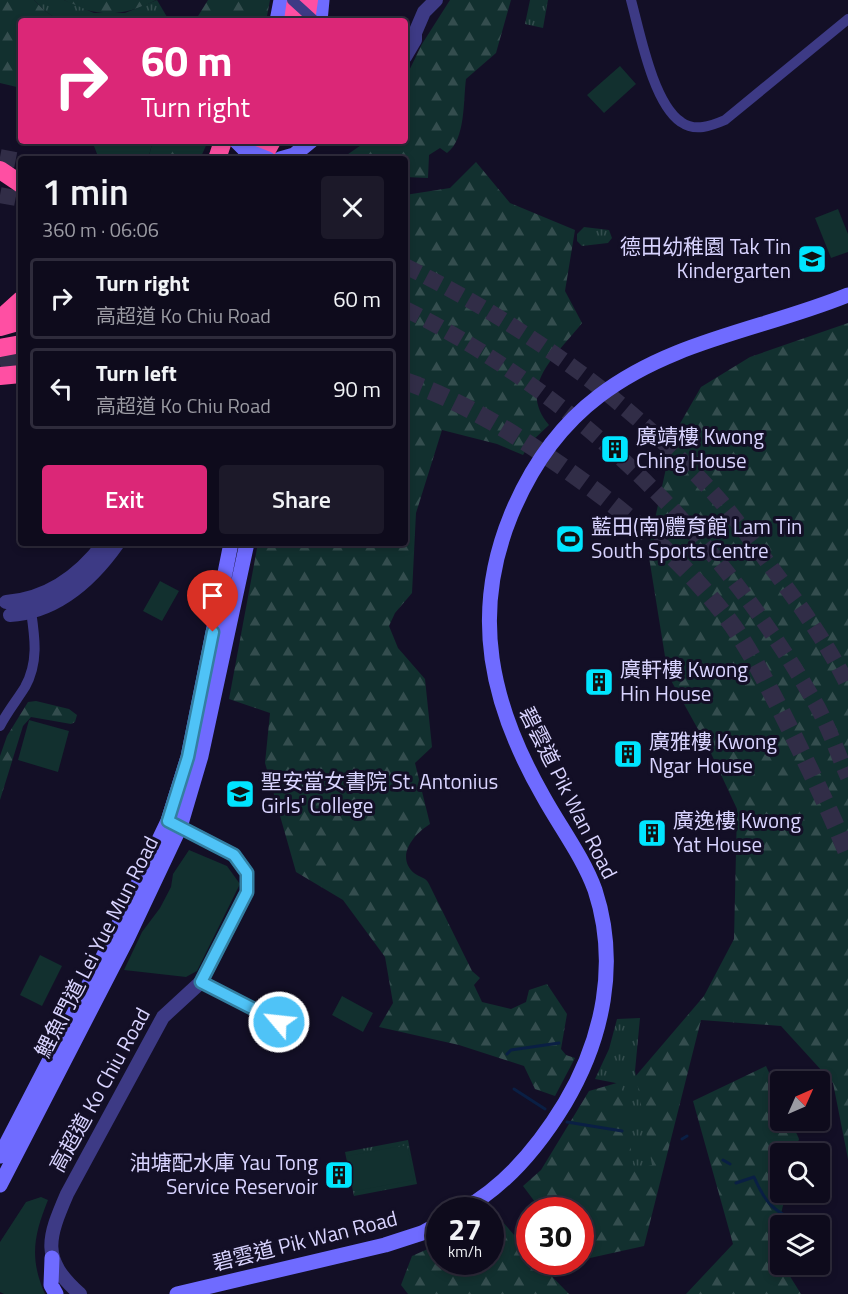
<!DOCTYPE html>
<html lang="en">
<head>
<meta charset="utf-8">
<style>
	:root { --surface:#0e0b1c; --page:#1c1929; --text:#f1f3f6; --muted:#9b9ba3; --line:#2e2b3b; --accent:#db2777 }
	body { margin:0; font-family:"Titillium Web","Noto Sans TC",sans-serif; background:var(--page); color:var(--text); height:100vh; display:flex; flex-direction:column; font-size:22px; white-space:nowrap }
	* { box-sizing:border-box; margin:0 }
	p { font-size:20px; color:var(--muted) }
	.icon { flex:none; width:33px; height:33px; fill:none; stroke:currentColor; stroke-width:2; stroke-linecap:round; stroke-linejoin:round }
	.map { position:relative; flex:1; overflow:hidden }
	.drawer { position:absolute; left:18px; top:156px; width:390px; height:390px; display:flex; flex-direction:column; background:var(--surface); border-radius:6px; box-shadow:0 3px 9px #0003,0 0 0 2px var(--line) }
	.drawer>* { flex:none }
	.top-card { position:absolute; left:18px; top:18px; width:390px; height:126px; border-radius:6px; box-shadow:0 3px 9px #0003,0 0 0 2px var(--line); background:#db2777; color:#fff; overflow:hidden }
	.needle { width:39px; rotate:45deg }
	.tools { position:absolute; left:770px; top:1071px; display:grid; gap:12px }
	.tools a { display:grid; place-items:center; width:60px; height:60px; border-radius:6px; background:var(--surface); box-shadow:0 3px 9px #0003,0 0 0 2px var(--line); font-size:30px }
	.speed { position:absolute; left:426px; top:1197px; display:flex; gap:12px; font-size:30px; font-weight:700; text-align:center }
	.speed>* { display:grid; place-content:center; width:78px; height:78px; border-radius:50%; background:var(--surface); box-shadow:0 3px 9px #0003,0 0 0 2px var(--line); line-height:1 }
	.speed small { font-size:15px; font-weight:400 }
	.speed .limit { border:9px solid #d22; background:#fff; color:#111 }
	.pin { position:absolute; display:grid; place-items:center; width:51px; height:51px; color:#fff; margin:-62px -26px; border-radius:50% 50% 50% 0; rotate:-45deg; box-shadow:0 0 6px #0007 }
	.pin .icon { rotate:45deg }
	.me { position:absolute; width:66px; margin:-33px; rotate:298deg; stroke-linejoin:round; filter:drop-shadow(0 0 4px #0008) }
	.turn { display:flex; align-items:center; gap:21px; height:126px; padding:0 24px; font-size:27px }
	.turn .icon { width:78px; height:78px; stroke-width:2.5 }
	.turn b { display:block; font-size:42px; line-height:51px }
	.round { display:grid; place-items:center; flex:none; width:63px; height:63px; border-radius:6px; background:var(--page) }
	.overview { display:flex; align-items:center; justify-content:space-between; height:102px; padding:0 24px }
	h1 { font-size:36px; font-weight:600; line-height:45px }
	.cta { display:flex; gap:12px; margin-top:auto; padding:12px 24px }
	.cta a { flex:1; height:69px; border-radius:6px; background:var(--accent); color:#fff; font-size:24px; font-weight:600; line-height:69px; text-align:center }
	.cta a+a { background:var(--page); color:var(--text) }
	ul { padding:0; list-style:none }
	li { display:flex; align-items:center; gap:18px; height:81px; margin:0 12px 9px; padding:0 12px; border:3px solid var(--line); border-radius:6px }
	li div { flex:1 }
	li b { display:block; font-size:22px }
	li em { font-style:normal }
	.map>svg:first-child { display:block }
</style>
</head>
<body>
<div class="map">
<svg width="848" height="1294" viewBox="0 0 848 1294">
	<defs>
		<pattern id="forest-firs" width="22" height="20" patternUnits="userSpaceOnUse" patternTransform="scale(1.5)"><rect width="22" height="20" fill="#12302f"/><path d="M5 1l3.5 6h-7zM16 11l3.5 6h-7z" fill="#344d4e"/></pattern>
		<pattern id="park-tufts" width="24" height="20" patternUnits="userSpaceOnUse" patternTransform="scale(1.5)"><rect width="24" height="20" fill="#12302f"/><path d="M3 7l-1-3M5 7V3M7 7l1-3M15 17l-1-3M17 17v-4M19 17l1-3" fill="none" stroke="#344d4e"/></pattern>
	</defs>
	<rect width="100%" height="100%" fill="#130f26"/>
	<!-- forest -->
	<path fill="url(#forest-firs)" d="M0,0H34L45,11L60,21H21V88L0,83Z
		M64,0H156C125,17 94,18 64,0Z
		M208,0H270L267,16L255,21H195Z
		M450,0H511L496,53L466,79C463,101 466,139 447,153L440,148L429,155L428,178L405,177V159H341L367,141H405V79L422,44Z
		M153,141H208L200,159H148Z
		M476,162L510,203L575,230L565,291L582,323C557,355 516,386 549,425L530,443L523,455L497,444L442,430L416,513L412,593L395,613L389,626L398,648L425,679L432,747L415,763L430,824C414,834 395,856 414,873C420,878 426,877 429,884L472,971L480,978L474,985L482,1002L511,1009L526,1002L529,990L547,984L567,1014L561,1049L566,1055L575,1058L555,1096L535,1089L524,1066L459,1045L379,1027L393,1003L385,957L343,900L296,872L265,763L270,713L229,699L258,543H405V195L450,188Z
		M848,323V1159L833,1083L781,1026L701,1020L644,1246L581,1260L580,1210H541L523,1186L541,1170L589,1091L634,1078L704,996L734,939L737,809L710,751L668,675L648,551L673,436L701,387L750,357Z
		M36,701L69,709L77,715L75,722L71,724L31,717L23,726L0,800V756L7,736L28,702Z
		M766,1066L780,1096V1120L791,1121L799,1139L795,1153L780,1154V1192L786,1193L773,1247L780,1259V1264L783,1265L801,1294H686L733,1244L693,1101Z
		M495,1213L529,1252L530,1262H538L569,1294H408L401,1285L412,1256L439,1244L440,1262H490L491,1217Z"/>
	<!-- park -->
	<path fill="url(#park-tufts)" d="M34,0H64L94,13H125L157,0L167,17L159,21H60L45,11Z
		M530,0H548L543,28L525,24Z
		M584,227L609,230L612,238L608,243L582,246L577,241V234Z
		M640,1018L635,1071L652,1165L634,1170L621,1084L595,1079L609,1049L617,1019Z
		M408,1140L417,1184L354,1196L345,1152Z"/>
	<!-- garden -->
	<path fill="#12302f" d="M620,66L636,84L604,113L587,95Z
		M92,141H153L148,159H99Z
		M838,209L848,234V252L831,258L815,218Z
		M160,581L179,591L162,621L143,611Z
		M29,720L69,731L58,772L18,760Z
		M189,850L227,866L240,884L197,971L186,977L124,970L142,932L160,908L171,887L173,874Z
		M40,955L62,966L42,1006L20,995Z
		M342,996L373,1013L363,1032L332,1015Z
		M407,1145L414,1180L354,1191L347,1156Z
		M41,1197L48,1200C34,1235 29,1258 45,1294H4L0,1292V1242L26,1202Z"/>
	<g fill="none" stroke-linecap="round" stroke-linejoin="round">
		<!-- stream -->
		<path stroke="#0a1f44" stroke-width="3" d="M507,1054L511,1050L559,1043
			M514,1089L545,1109
			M567,1122L622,1131
			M682,1139L687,1136
			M723,1160L730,1164
			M736,1183L754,1177C765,1202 772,1210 797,1222"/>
		<!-- trunk-tunnel -->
		<path stroke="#312d47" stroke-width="16" stroke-dasharray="16 8" stroke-linecap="butt" d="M0,157L21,161
			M0,195L21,199
			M405,266C516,320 621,394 706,485C730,510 750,539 771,567C799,604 828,644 848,686
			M405,309C579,395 722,538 817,706C829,728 838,754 848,777"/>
		<!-- motorway-tunnel -->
		<path stroke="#312d47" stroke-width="18" stroke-dasharray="18 9" stroke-linecap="butt" d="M0,364L21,361
			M405,381C460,400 512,432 560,465C622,509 676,553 724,614C747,643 764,679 781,711C805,759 828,806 848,855"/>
		<!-- minor -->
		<path stroke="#3d3a85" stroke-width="10" d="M631,0C640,33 653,103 681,122C695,132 711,126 725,120L848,19
			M0,726C7,712 17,700 25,687C40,660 34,633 30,604
			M201,982L279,1022"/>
		<!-- tertiary -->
		<path stroke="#3d3a85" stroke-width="14" d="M405,41L415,33L424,12L436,0
			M405,57L415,40V33
			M6,602C48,599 79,576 104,543
			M10,615C57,612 92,580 118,543
			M80,1294C40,1259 48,1238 67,1194L163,1017L201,982L247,892V873L234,855L180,827"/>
		<!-- secondary -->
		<path stroke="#6f6bff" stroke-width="15" d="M277,21L281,0
			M320,21L322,0
			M236,141L245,150
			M280,159L294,155L311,141
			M0,1156L102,959L168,821L188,757L231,543
			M0,1185L127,939L180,827L201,756L247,543
			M462,1210C506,1186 539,1146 565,1103C603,1039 619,963 595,890C583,857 560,827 543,796C491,705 470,615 511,515C530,469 558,427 599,396C672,340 765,329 848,295
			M52,1258L51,1285L56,1294
			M177,1294L385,1245L422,1233L440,1223"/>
		<!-- motorway -->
		<path stroke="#ff4fa3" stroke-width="18" d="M293,21L296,0
			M306,21L309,0
			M217,159L223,141
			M247,159L257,141
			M262,159L272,141
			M0,170L21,184
			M0,319L21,300
			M0,327L21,321
			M0,348L21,344
			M0,376L21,374"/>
		<!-- minor-bridge -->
		<path stroke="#3d3a85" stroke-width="10" d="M292,0L315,21"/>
		<!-- secondary-bridge -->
		<path stroke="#6f6bff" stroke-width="15" d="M245,150L268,159"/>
	</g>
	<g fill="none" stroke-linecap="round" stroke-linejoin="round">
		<!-- route casing -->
		<g stroke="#337fa1" stroke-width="15">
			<path id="route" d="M213,632L188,757L168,821L234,855L247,873V892L201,982L279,1022"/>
		</g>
		<!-- route -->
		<use href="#route" stroke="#4fc3f7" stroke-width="10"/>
	</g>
	<!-- icons -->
	<defs>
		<g id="school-square" transform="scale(1.5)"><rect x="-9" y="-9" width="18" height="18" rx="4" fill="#00e5ff" stroke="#130f26"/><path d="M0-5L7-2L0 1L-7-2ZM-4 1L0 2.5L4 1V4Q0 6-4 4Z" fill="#111"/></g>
		<g id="building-square" transform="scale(1.5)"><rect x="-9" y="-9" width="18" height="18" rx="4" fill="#00e5ff" stroke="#130f26"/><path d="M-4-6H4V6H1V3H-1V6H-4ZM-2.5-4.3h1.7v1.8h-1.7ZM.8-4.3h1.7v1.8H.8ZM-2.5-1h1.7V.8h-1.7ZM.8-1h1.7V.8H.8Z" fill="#111"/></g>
		<g id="stadium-square" transform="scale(1.5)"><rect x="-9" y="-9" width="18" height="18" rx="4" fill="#00e5ff" stroke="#130f26"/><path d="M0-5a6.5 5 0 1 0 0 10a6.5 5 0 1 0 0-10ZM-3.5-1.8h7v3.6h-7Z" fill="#111"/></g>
	</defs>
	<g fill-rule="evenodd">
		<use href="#school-square" x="812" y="259"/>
		<use href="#building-square" x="615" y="449"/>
		<use href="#stadium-square" x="570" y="539"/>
		<use href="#building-square" x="599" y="682"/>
		<use href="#building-square" x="628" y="754"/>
		<use href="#school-square" x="240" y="794"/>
		<use href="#building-square" x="652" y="833"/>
		<use href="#building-square" x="339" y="1175"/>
	</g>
	<g text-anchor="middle" stroke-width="6" stroke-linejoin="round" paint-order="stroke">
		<!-- poi labels -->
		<g font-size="21" fill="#d9d4ff" stroke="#130f26" text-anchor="start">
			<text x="791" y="254" text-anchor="end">德田幼稚園 Tak Tin<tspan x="791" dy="24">Kindergarten</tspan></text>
			<text x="636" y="444">廣靖樓 Kwong<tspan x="636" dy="24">Ching House</tspan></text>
			<text x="591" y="534">藍田(南)體育館 Lam Tin<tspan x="591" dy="24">South Sports Centre</tspan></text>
			<text x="620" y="677">廣軒樓 Kwong<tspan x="620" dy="24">Hin House</tspan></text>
			<text x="649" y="749">廣雅樓 Kwong<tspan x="649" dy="24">Ngar House</tspan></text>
			<text x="261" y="789">聖安當女書院 St. Antonius<tspan x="261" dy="24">Girls' College</tspan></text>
			<text x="673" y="828">廣逸樓 Kwong<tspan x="673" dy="24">Yat House</tspan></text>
			<text x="318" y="1170" text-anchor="end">油塘配水庫 Yau Tong<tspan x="318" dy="24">Service Reservoir</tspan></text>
		</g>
		<!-- street labels -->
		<g font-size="21" fill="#d9d4ff" stroke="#130f26">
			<text transform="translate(568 793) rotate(63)" y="7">碧雲道 Pik Wan Road</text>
			<text transform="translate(97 947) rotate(-63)" y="7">鯉魚門道 Lei Yue Mun Road</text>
			<text transform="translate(100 1090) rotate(-61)" y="7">高超道 Ko Chiu Road</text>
			<text transform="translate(305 1241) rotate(-14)" y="7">碧雲道 Pik Wan Road</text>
		</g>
	</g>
</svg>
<div class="tools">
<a><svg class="needle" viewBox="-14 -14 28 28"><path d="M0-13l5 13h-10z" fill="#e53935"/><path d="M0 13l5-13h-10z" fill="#9b9ba3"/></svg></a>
<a><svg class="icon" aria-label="search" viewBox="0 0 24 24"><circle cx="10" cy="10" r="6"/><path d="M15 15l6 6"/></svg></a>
<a><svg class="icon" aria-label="layers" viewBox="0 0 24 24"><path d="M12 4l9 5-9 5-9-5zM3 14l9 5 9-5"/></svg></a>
</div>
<div class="speed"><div>27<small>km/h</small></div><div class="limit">30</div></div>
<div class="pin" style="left:213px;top:632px;background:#d93025"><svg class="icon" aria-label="arrive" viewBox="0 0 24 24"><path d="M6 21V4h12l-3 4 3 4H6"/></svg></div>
<svg class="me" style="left:279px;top:1022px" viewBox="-20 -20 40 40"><circle r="17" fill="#4fc3f7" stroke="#fff" stroke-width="3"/><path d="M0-11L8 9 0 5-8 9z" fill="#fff"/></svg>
<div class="top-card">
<div class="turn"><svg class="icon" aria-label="right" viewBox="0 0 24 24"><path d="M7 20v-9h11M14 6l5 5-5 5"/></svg><div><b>60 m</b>Turn right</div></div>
</div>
<section class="drawer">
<div class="overview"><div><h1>1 min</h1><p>360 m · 06:06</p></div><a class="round"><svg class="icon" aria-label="close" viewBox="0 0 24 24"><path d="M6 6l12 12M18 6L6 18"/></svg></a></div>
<ul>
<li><svg class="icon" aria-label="right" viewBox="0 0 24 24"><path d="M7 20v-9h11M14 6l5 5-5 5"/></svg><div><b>Turn right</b><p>高超道 Ko Chiu Road</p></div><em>60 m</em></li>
<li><svg class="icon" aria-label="left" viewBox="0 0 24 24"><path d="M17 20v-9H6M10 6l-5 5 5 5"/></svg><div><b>Turn left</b><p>高超道 Ko Chiu Road</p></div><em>90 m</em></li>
</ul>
<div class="cta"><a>Exit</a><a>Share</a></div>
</section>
</div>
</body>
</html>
